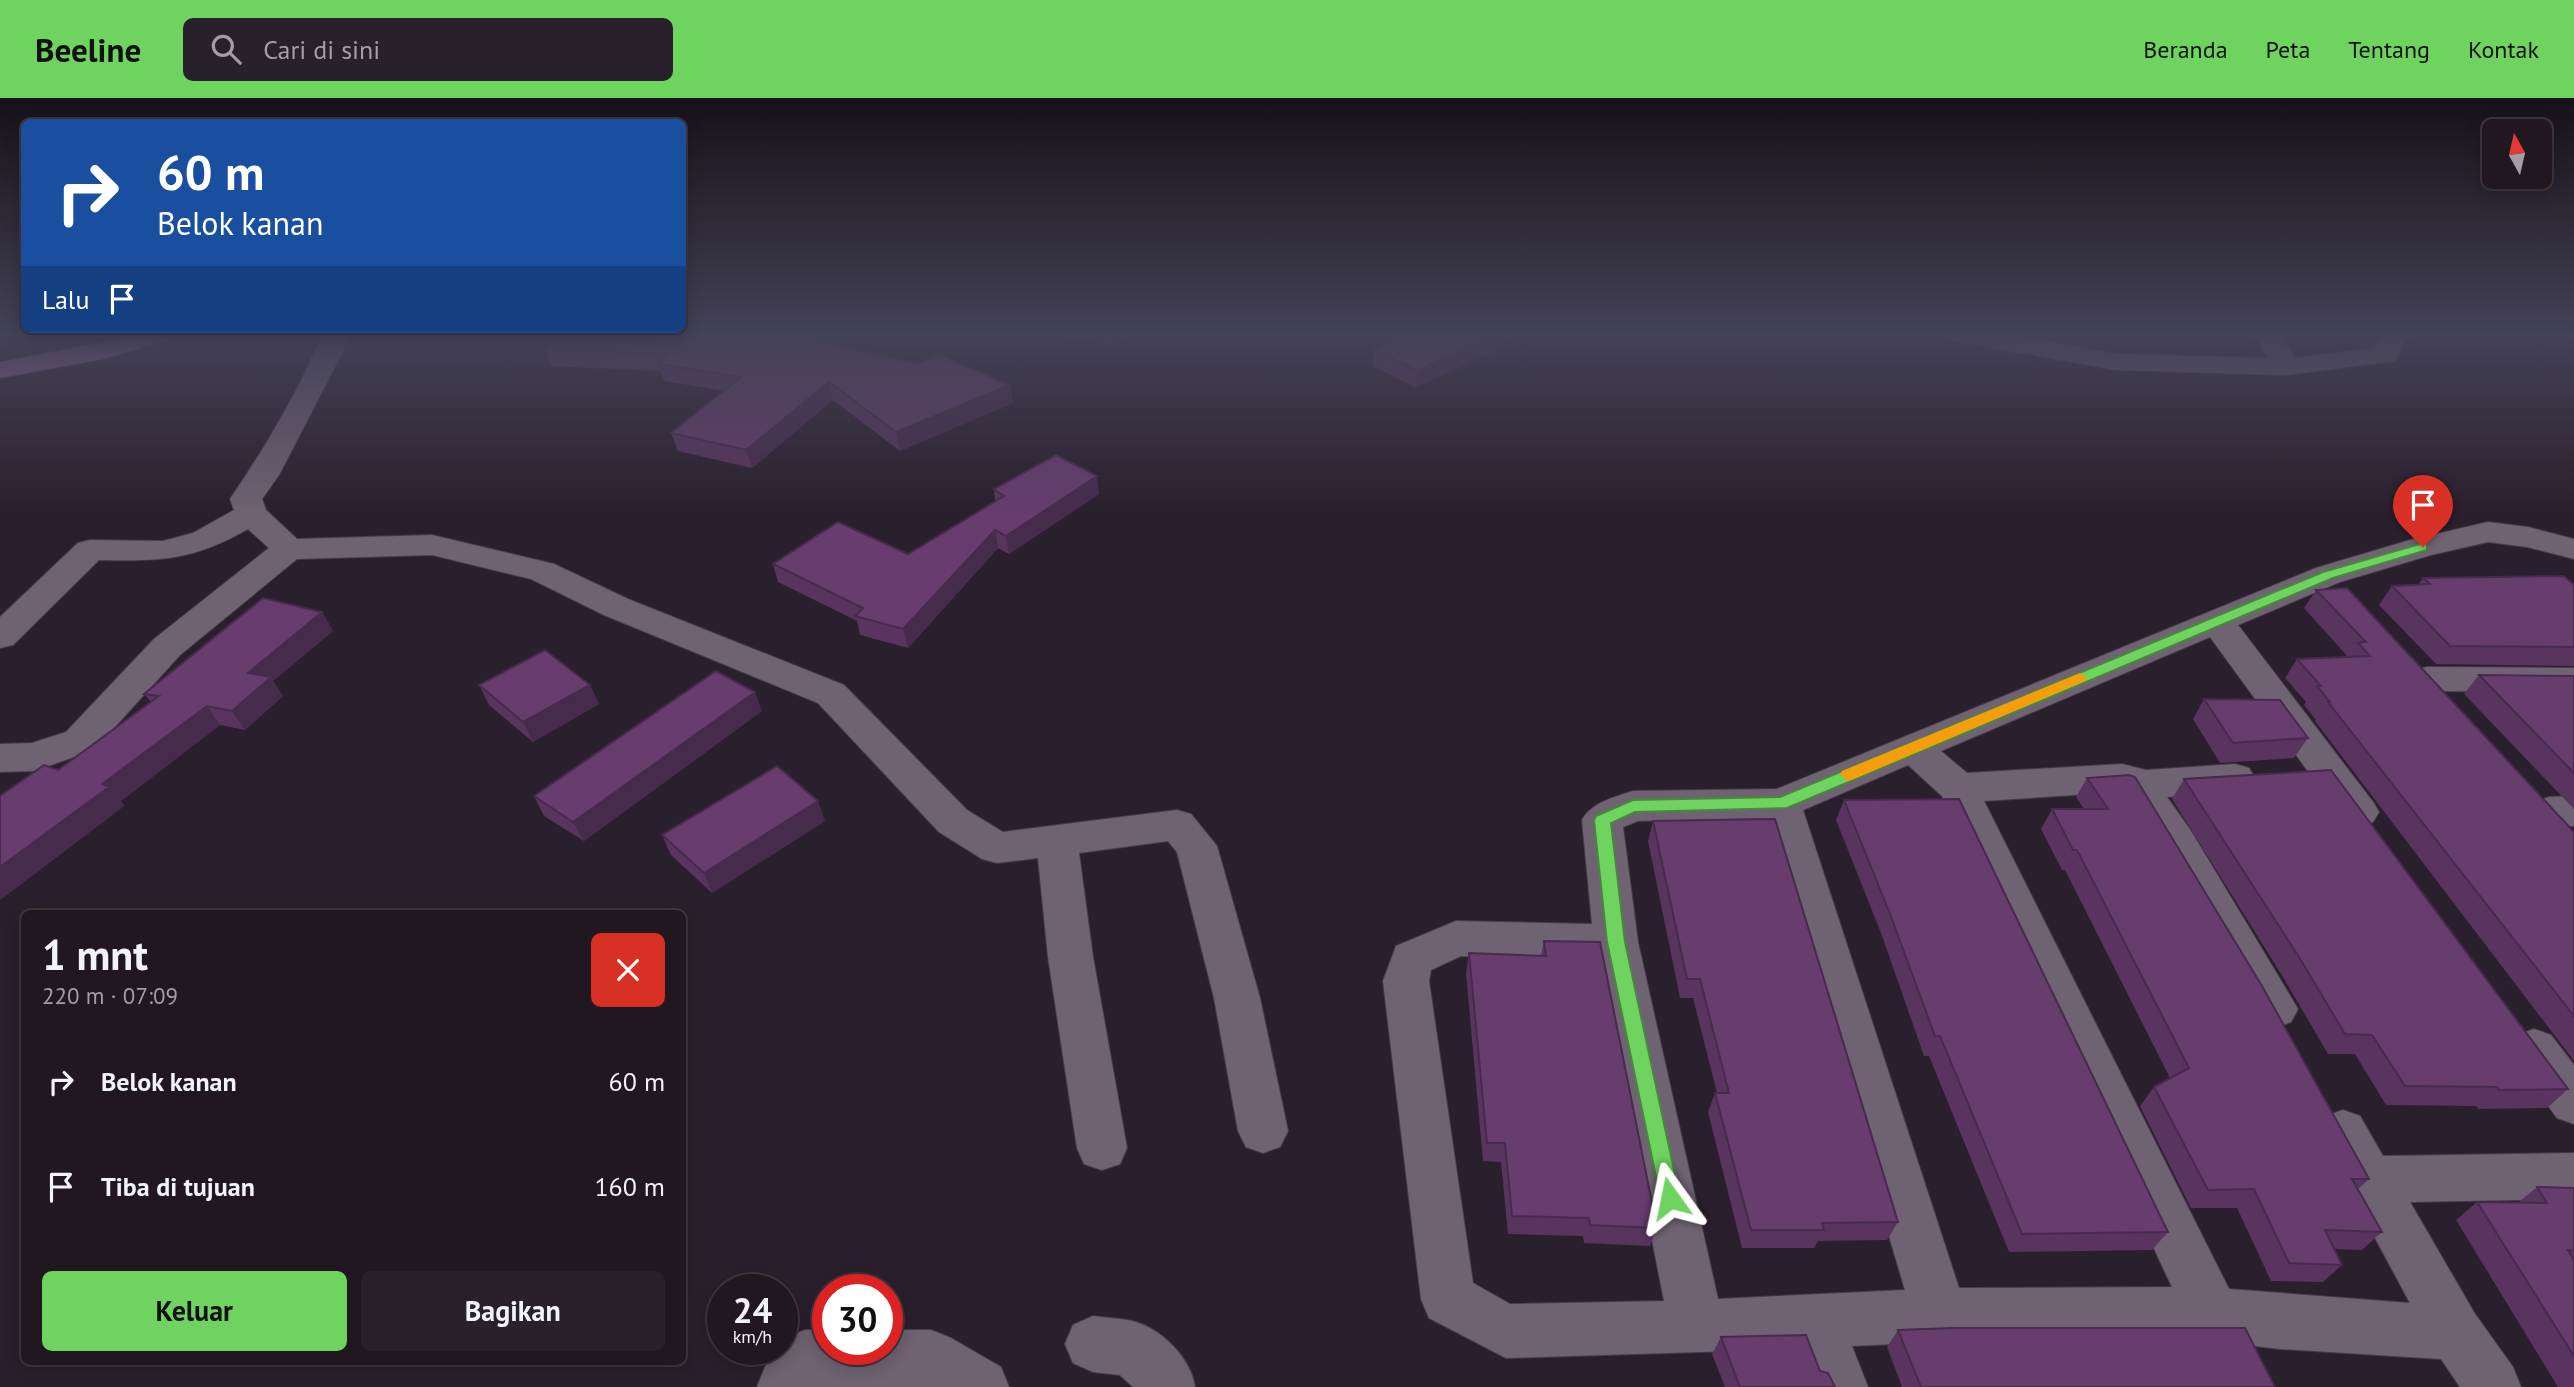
<!DOCTYPE html>
<html lang="id">
<head>
<meta charset="utf-8">
<style>
	:root { --surface:#201721; --page:#28202a; --text:#f1f3f6; --muted:#a29fa5; --line:#3d363f; --accent:#6fd35f }
	body { margin:0; font-family:"PT Sans",sans-serif; background:var(--page); color:var(--text); height:100vh; display:flex; flex-direction:column; font-size:26px; white-space:nowrap }
	* { box-sizing:border-box; margin:0 }
	p { font-size:23px; color:var(--muted) }
	.icon { flex:none; width:38px; height:38px; fill:none; stroke:currentColor; stroke-width:2; stroke-linecap:round; stroke-linejoin:round }
	.map { position:relative; flex:1; overflow:hidden }
	.side { position:absolute; left:21px; top:812px; width:665px; height:455px; display:flex; flex-direction:column; background:var(--surface); border-radius:10px; box-shadow:0 4px 18px #0003,0 0 0 2px var(--line) }
	.side>* { flex:none }
	.hud { position:absolute; left:21px; top:21px; width:665px; height:214px; border-radius:10px; box-shadow:0 4px 18px #0003,0 0 0 2px var(--line); background:#1a4fa0; color:#fff; overflow:hidden }
	.needle { width:46px; rotate:352deg }
	.buttons { position:absolute; left:2482px; top:21px; display:grid; gap:14px }
	.buttons a { display:grid; place-items:center; width:70px; height:70px; border-radius:10px; background:var(--surface); box-shadow:0 4px 18px #0003,0 0 0 2px var(--line); font-size:35px }
	.speed { position:absolute; left:707px; top:1176px; display:flex; gap:14px; font-size:35px; font-weight:700; text-align:center }
	.speed>* { display:grid; place-content:center; width:91px; height:91px; border-radius:50%; background:var(--surface); box-shadow:0 4px 18px #0003,0 0 0 2px var(--line); line-height:1 }
	.speed small { font-size:18px; font-weight:400 }
	.speed .limit { border:10px solid #d22; background:#fff; color:#111 }
	.pin { position:absolute; display:grid; place-items:center; width:60px; height:60px; color:#fff; margin:-72px -30px; border-radius:50% 50% 50% 0; rotate:-45deg; box-shadow:0 0 7px #0007 }
	.pin .icon { rotate:45deg }
	.me { position:absolute; width:77px; margin:-38px; rotate:348deg; stroke-linejoin:round; filter:drop-shadow(0 0 5px #0008) }
	.turn { display:flex; align-items:center; gap:24px; height:147px; padding:0 21px; font-size:32px }
	.turn .icon { width:91px; height:91px; stroke-width:2.5 }
	.turn b { display:block; font-size:49px; line-height:60px }
	.then { display:flex; align-items:center; height:66px; padding:0 21px; background:#0003; gap:14px; font-size:26px }
	.round { display:grid; place-items:center; flex:none; width:74px; height:74px; border-radius:10px; background:var(--page) }
	.overview { display:flex; align-items:center; justify-content:space-between; height:119px; padding:0 21px }
	h1 { font-size:42px; font-weight:600; line-height:52px }
	.primary-button { display:flex; gap:14px; margin-top:auto; padding:14px 21px }
	.primary-button a { flex:1; height:80px; border-radius:10px; background:var(--accent); color:#111; font-size:28px; font-weight:600; line-height:80px; text-align:center }
	.primary-button a+a { background:var(--page); color:var(--text) }
	ul { padding:0; list-style:none }
	li { display:flex; align-items:center; gap:21px; height:105px; padding:0 21px }
	li div { flex:1 }
	li b { display:block; font-size:26px }
	li em { font-style:normal }
	header { display:flex; align-items:center; gap:42px; box-sizing:border-box; height:98px; padding:0 35px; background:var(--accent); color:#111 }
	header strong { font-size:33px }
	nav { display:flex; gap:38px; margin-inline-start:auto; font-size:24px }
	.search { width:490px; height:63px; background:var(--page); display:flex; align-items:center; gap:18px; box-sizing:border-box; padding:0 24px; border-radius:10px; color:var(--muted); font-size:26px }
	.map>svg:first-child { display:block }
</style>
</head>
<body>
<header>
<strong>Beeline</strong>
<div class="search"><svg class="icon" aria-label="search" viewBox="0 0 24 24"><circle cx="10" cy="10" r="6"/><path d="M15 15l6 6"/></svg>Cari di sini</div>
<nav><a>Beranda</a><a>Peta</a><a>Tentang</a><a>Kontak</a></nav>
</header>
<div class="map">
<svg width="2574" height="1289" viewBox="0 0 2574 1289">
	<rect width="100%" height="100%" fill="#2a1f2c"/>
	<g fill="none" stroke-linecap="round" stroke-linejoin="round">
		<!-- minor casing -->
		<g stroke="#463d47" stroke-width="2">
			<path id="minor" d="M322,236H349L341,257L279,377L262,401L266,412L297,441L432,437L554,466L628,501L844,587L967,712L1003,734L1177,712L1191,716L1217,748L1260,900L1288,1033L1280,1049L1263,1055L1246,1049L1238,1033L1214,900L1177,754L1168,743L1079,755L1093,859L1127,1050L1120,1066L1102,1072L1084,1066L1077,1050L1048,859L1038,760L997,765L982,761L939,734L818,605L604,517L531,481L432,457L297,461L180,557L94,652L34,673L0,674V646L32,645L66,634L154,541L269,450L248,431C192,463 162,463 99,462L13,547L0,550V519L78,445L90,442L163,443L193,435L234,412L230,401C265,350 299,293 322,236Z
				M1946,236H2010L2116,256L2267,260L2255,236H2281L2295,260L2374,250L2383,236H2410L2394,263L2286,277L2116,272L1950,242Z
				M2488,424L2528,429L2574,441V461L2527,449L2488,444L2431,457L2340,484L2238,527L2373,704L2379,714L2373,724L2359,729L2345,724L2210,539L1941,653L1967,675L2122,666L2146,672L2235,666L2249,670L2255,680L2249,690L2235,694L2167,699L2191,733L2298,911L2291,924L2275,930L2259,924L2161,755L2122,694L1984,703L2229,1191L2410,1205L2318,1034L2326,1018L2343,1012L2360,1018L2383,1058L2574,1055V1101L2410,1104L2475,1216L2513,1269L2521,1289H2460L2441,1261L2280,1251L2213,1243L1940,1244L1852,1248L1868,1289H1812L1798,1251L1506,1260L1429,1220L1421,1201L1383,883L1396,848L1456,823L1592,826L1582,722C1591,705 1614,699 1633,693L1777,691L2316,470L2410,442ZM1908,667L1942,698L2172,1189L1959,1190L1803,712ZM1765,720L1905,1192L1718,1201L1638,844L1623,729L1638,723ZM1461,858L1597,861L1664,1203L1510,1206L1473,1185L1429,883L1431,872Z
				M2427,569L2574,570V594L2427,593L2414,590L2409,581L2414,572Z
				M2574,698V728L2549,729L2535,724L2529,714L2535,704L2549,699Z
				M2534,931L2551,937L2574,967V1026L2557,1020L2517,965L2510,951L2517,937Z
				M1093,1218C1106,1220 1120,1220 1132,1223C1161,1230 1191,1260 1195,1289H1133L1120,1277L1093,1274L1073,1265L1065,1246L1073,1227Z
				M805,1232H828V1251H887V1232H931L951,1240L1001,1269L1009,1289H757L765,1269L778,1251H782L785,1240Z"/>
		</g>
		<!-- major casing -->
		<g stroke="#463d47" stroke-width="2">
			<path id="major" d="M131,236H174L170,242L103,261L0,280V264L99,245Z"/>
		</g>
		<!-- minor -->
		<use href="#minor" fill="#6f6272" fill-rule="evenodd"/>
		<!-- major -->
		<use href="#major" fill="#9d6da7" fill-rule="evenodd"/>
	</g>
	<!-- wall -->
	<path fill="#58345e" d="M558,236L1010,287L1013,305L900,353L833,302L752,370L678,353L671,335L724,293L664,283L660,273L551,268L544,250Z
		M1069,236H1132L1117,249L1070,239Z
		M1377,236H1517L1500,243L1499,250L1416,290L1373,268L1374,251L1392,242Z
		M994,391L1099,396L1009,456L998,450L908,550L860,537L857,523L778,484L773,466L908,456L995,403Z
		M2423,480L2574,487V568L2436,566L2379,507L2392,488L2418,487Z
		M2316,492L2574,734V963L2315,623L2316,622L2304,607L2306,604L2285,580L2297,561L2348,559L2304,510Z
		M322,514L333,533L273,583L283,598L245,632L220,627L121,703L124,708L0,802V698L58,672L151,604L144,596Z
		M2479,577L2574,578V711L2464,596Z
		M479,587H590L599,606L533,644L489,607Z
		M2204,601L2308,640L2294,660L2220,665L2193,621Z
		M762,613L584,743L544,718L534,698Z
		M2087,680L2369,1081L2358,1091L2382,1134L2362,1152L2334,1151L2342,1167L2323,1184L2271,1183L2237,1110H2191L2140,1008L2154,989L2170,980L2065,772H2062L2041,731L2052,711H2084L2076,699Z
		M2184,681L2568,991L2547,1010L2479,1011L2476,1008L2386,1007L2355,956H2328L2283,879L2172,701Z
		M1844,702L2168,1134L2152,1152L2009,1154L1929,958H1924L1881,835L1836,722Z
		M825,723L712,795L671,757L662,737Z
		M1653,723L1898,1124L1887,1142L1818,1143L1814,1150H1742L1708,1014L1715,995H1717L1693,900H1680L1648,743Z
		M1544,843L1657,1130L1650,1148L1584,1145L1583,1138L1508,1136L1501,1064L1483,1063L1466,875L1469,855L1541,858Z
		M2537,1089L2574,1090V1289H2558L2456,1122L2477,1104H2519Z
		M1898,1232L2275,1289H1902L1887,1249Z
		M1721,1239L1820,1273L1835,1289H1725L1712,1256Z"/>
	<!-- shaded-wall -->
	<path fill="#472b4c" d="M1116,236H1132L1117,249Z
		M1493,236H1517L1500,243L1499,250L1416,290L1417,273Z
		M829,284L833,302L752,370L746,352Z
		M1010,287L1013,305L900,353L896,334Z
		M1097,378L1099,396L1009,456L1006,438Z
		M995,432L998,450L908,550L903,531Z
		M322,514L333,533L273,583L283,598L245,632L232,613L248,575Z
		M590,587L599,606L533,644L523,624Z
		M755,594L762,613L584,743L573,724Z
		M207,608L220,627L121,703L124,708L0,802V769L102,686Z
		M818,703L825,723L712,795L704,775Z"/>
	<!-- building -->
	<path fill="#663d6d" stroke="#472b4c" stroke-width="2" d="M558,236H785L918,266L933,258H941L1010,287L896,334L829,284L746,352L671,335L741,279L658,266L669,256L544,250Z
		M1407,236H1495L1417,273L1374,251Z
		M1056,357L1097,378L1006,438L995,432L903,531L855,518L863,510L773,466L838,424L908,456L1004,398L994,391Z
		M2564,478L2574,487V549L2450,548L2392,488L2430,486L2423,480Z
		M2347,490L2574,734V918L2328,604H2330L2317,588H2321L2297,561L2370,558L2358,545L2366,544L2316,492Z
		M263,500L322,514L248,575L271,579L232,613L207,608L102,686L109,689L0,769V698L44,667L58,672L159,598L144,596Z
		M545,552L590,587L523,624L479,587Z
		M716,573L755,594L573,724L534,698Z
		M2479,577L2574,578V675Z
		M2204,601L2280,602L2308,640L2233,645Z
		M777,668L818,703L704,775L662,737Z
		M2331,672L2568,991L2499,992L2497,989L2405,988L2372,937L2345,936L2299,859L2184,681Z
		M2129,677L2135,679L2262,888L2369,1081H2352L2382,1134L2325,1132L2342,1167L2289,1165L2254,1091L2208,1092L2154,989L2189,970L2077,752H2073L2052,711H2108L2087,680Z
		M1959,701L2168,1134L2022,1136L1940,938H1935L1890,816L1844,702Z
		M1775,721L1898,1124L1822,1125L1824,1132H1751L1715,995H1729L1700,881H1687L1653,723Z
		M1544,843L1600,844L1657,1130L1590,1127L1589,1120L1512,1118L1505,1045H1487L1469,855L1546,858Z
		M2537,1089L2574,1090V1153L2568,1152L2574,1162V1258L2477,1104L2547,1105Z
		M1953,1230H2245L2275,1289H1921L1898,1232Z
		M1806,1237L1820,1273L1828,1275L1835,1289H1740L1721,1239Z"/>
	<!-- sky -->
	<linearGradient id="sky" x2="0" y2="1"><stop stop-color="#171118"/><stop offset="0.57" stop-color="#444256"/><stop offset="1" stop-color="#444256" stop-opacity="0"/></linearGradient>
	<rect width="2574" height="416" fill="url(#sky)"/>
	<!-- route -->
	<path fill="#6fd35f" stroke="#48893e" stroke-width="2" d="M2423,445L2427,446V452L2333,480L1787,710L1635,714L1611,725L1625,844L1680,1100L1677,1107L1670,1110L1662,1107L1607,844L1594,722L1596,718L1633,702L1780,699L2323,474Z"/>
	<!-- slow -->
	<path fill="#f59e0b" d="M2080,575L2087,580L2085,583L1854,681L1848,683L1840,677L1842,673Z"/>
</svg>
<div class="buttons">
<a><svg class="needle" viewBox="-14 -14 28 28"><path d="M0-13l5 13h-10z" fill="#e53935"/><path d="M0 13l5-13h-10z" fill="#a29fa5"/></svg></a>
</div>
<div class="speed"><div>24<small>km/h</small></div><div class="limit">30</div></div>
<div class="pin" style="left:2423px;top:449px;background:#d93025"><svg class="icon" aria-label="arrive" viewBox="0 0 24 24"><path d="M6 21V4h12l-3 4 3 4H6"/></svg></div>
<svg class="me" style="left:1670px;top:1100px" viewBox="-20 -20 40 40"><path d="M0-17L14 15 0 8-14 15z" fill="#6fd35f" stroke="#fff" stroke-width="4"/></svg>
<div class="hud">
<div class="turn"><svg class="icon" aria-label="right" viewBox="0 0 24 24"><path d="M7 20v-9h11M14 6l5 5-5 5"/></svg><div><b>60 m</b>Belok kanan</div></div>
<div class="then">Lalu<svg class="icon" aria-label="arrive" viewBox="0 0 24 24"><path d="M6 21V4h12l-3 4 3 4H6"/></svg></div>
</div>
<section class="side">
<div class="overview"><div><h1>1 mnt</h1><p>220 m · 07:09</p></div><a class="round" style="background:#d93025;color:#fff"><svg class="icon" aria-label="close" viewBox="0 0 24 24"><path d="M6 6l12 12M18 6L6 18"/></svg></a></div>
<ul>
<li><svg class="icon" aria-label="right" viewBox="0 0 24 24"><path d="M7 20v-9h11M14 6l5 5-5 5"/></svg><div><b>Belok kanan</b></div><em>60 m</em></li>
<li><svg class="icon" aria-label="arrive" viewBox="0 0 24 24"><path d="M6 21V4h12l-3 4 3 4H6"/></svg><div><b>Tiba di tujuan</b></div><em>160 m</em></li>
</ul>
<div class="primary-button"><a>Keluar</a><a>Bagikan</a></div>
</section>
</div>
</body>
</html>
